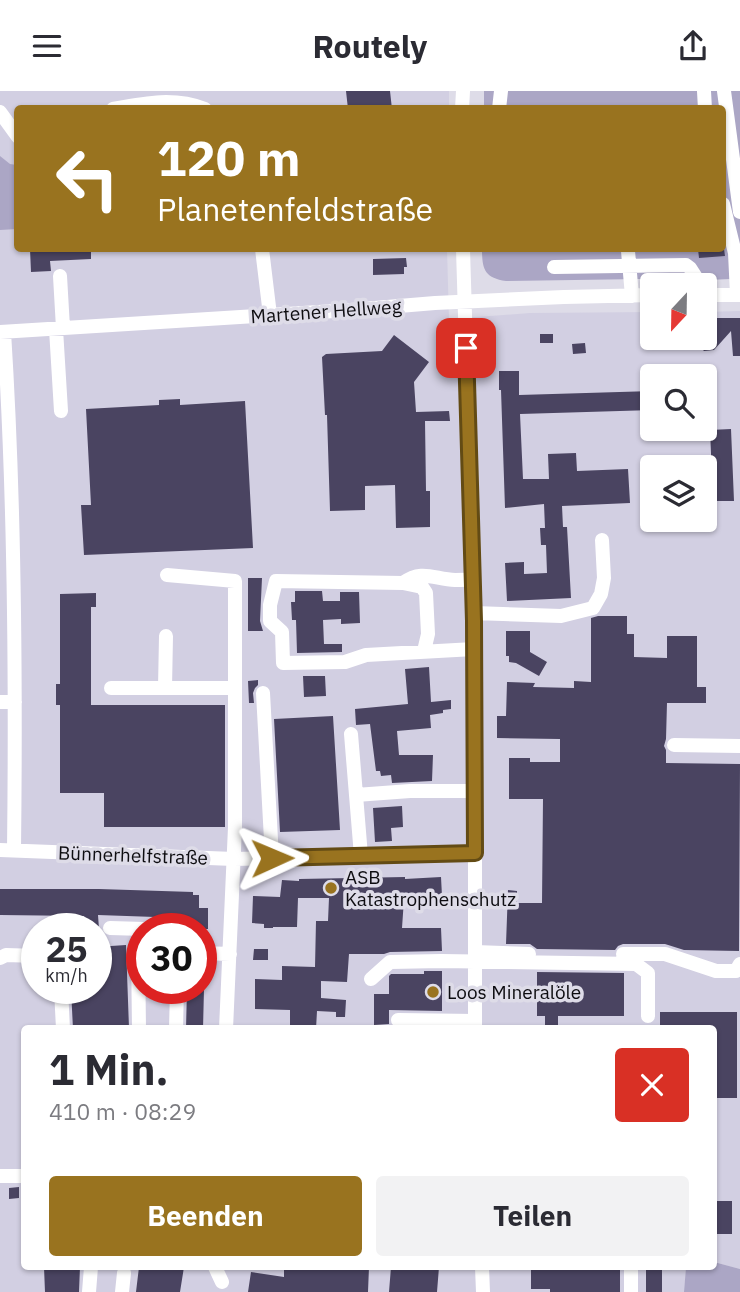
<!DOCTYPE html>
<html lang="de">
<head>
<meta charset="utf-8">
<style>
	:root { --surface:#fff; --page:#f2f2f3; --text:#2b2b33; --muted:#7c7c81; --accent:#99731f }
	body { margin:0; font-family:"IBM Plex Sans",sans-serif; background:var(--page); color:var(--text); height:100vh; display:flex; flex-direction:column; font-size:26px; white-space:nowrap }
	* { box-sizing:border-box; margin:0 }
	p { font-size:23px; color:var(--muted) }
	.icon { flex:none; width:38px; height:38px; fill:none; stroke:currentColor; stroke-width:2; stroke-linecap:round; stroke-linejoin:round }
	.map { position:relative; flex:1; overflow:hidden }
	.details { position:absolute; left:21px; top:934px; width:696px; height:245px; display:flex; flex-direction:column; background:var(--surface); border-radius:7px; box-shadow:0 2px 5px #0004 }
	.details>* { flex:none }
	.banner { position:absolute; left:14px; top:14px; width:712px; height:147px; border-radius:7px; box-shadow:0 2px 5px #0004; background:#99731f; color:#fff; overflow:hidden }
	.needle { width:46px; rotate:202deg }
	.controls { position:absolute; left:640px; top:182px; display:grid; gap:14px }
	.controls a { display:grid; place-items:center; width:77px; height:77px; border-radius:7px; background:var(--surface); box-shadow:0 2px 5px #0004; font-size:35px }
	.speed { position:absolute; left:21px; top:822px; display:flex; gap:14px; font-size:35px; font-weight:700; text-align:center }
	.speed>* { display:grid; place-content:center; width:91px; height:91px; border-radius:50%; background:var(--surface); box-shadow:0 2px 5px #0004; line-height:1 }
	.speed small { font-size:18px; font-weight:400 }
	.speed .limit { border:10px solid #d22; background:#fff; color:#111 }
	.pin { position:absolute; display:grid; place-items:center; width:60px; height:60px; color:#fff; margin:-30px; border-radius:14px; box-shadow:0 4px 10px #0006 }
	.me { position:absolute; width:77px; margin:-38px; rotate:89deg; stroke-linejoin:round; filter:drop-shadow(0 0 5px #0008) }
	.turn { display:flex; align-items:center; gap:24px; height:147px; padding:0 28px; font-size:32px }
	.turn .icon { width:91px; height:91px; stroke-width:2.5 }
	.turn b { display:block; font-size:49px; line-height:60px }
	.round { display:grid; place-items:center; flex:none; width:74px; height:74px; border-radius:7px; background:var(--page) }
	.overview { display:flex; align-items:center; justify-content:space-between; height:119px; padding:0 28px }
	h1 { font-size:42px; font-weight:700; line-height:52px }
	.cta { display:flex; gap:14px; margin-top:auto; padding:14px 28px }
	.cta a { flex:1; height:80px; border-radius:7px; background:var(--accent); color:#fff; font-size:28px; font-weight:700; line-height:80px; text-align:center }
	.cta a+a { background:var(--page); color:var(--text) }
	header { display:flex; justify-content:space-between; align-items:center; height:91px; padding:0 28px; background:var(--surface); font-size:32px; font-weight:700 }
	.map>svg:first-child { display:block }
</style>
</head>
<body>
<header><svg class="icon" aria-label="menu" viewBox="0 0 24 24"><path d="M4 6h16M4 12h16M4 18h16"/></svg>Routely<svg class="icon" aria-label="share" viewBox="0 0 24 24"><path d="M12 15V3M7 8l5-5 5 5M5 13v7h14v-7"/></svg></header>
<div class="map">
<svg width="740" height="1201" viewBox="0 0 740 1201">
	<rect width="100%" height="100%" fill="#dedce8"/>
	<!-- built -->
	<path fill="#d2cfe2" fill-rule="evenodd" d="M0,0H449V18H18V158H447L449,228L530,222L653,221V247H705V221L740,220V1178L714,1171V938H24V1176H686L684,1201H0ZM653,285H705V338H653ZM653,376H705V429H653ZM37,838H96V898H37ZM142,838H201V898H142Z"/>
	<!-- green -->
	<path fill="#aba6c5" d="M484,0H740V157L730,188L708,189L707,187L506,190C484,187 482,177 482,158H723V18L484,17Z
		M0,65L10,73L17,74V138L0,139Z
		M714,1171L740,1178V1201H684L686,1176H714Z"/>
	<!-- building -->
	<path fill="#4a4461" d="M346,0H390L392,18H348Z
		M30,158H91V168L50,170L51,180L31,181Z
		M698,158H724L725,165L699,167Z
		M406,167L407,176H404V183L373,184V168Z
		M712,227H740V265H733L731,240L714,259L704,260L692,247H705V238H712Z
		M540,243H553V252H540Z
		M394,244L429,271L414,291L416,321L449,320L450,330H425L426,400H430V436L396,437L395,394L365,395V419L330,420L327,324H325L322,266L326,263L382,260Z
		M585,252L586,262L573,263L572,253Z
		M499,280H519V304L653,300V319L520,323L523,388H549L548,363L576,362L577,380L628,378L630,412L562,415L563,436H567L571,507L507,510L505,472L524,471V483L547,482L546,454H541L540,437H545L544,413L505,417L501,299H499Z
		M180,308V314L245,310L253,457L84,464L81,414H91L86,318L159,314V309Z
		M731,338L734,410H713L710,339Z
		M248,487H262L260,530L263,540H248Z
		M295,500H322L323,510H340V501H359L360,532L341,533V528L323,529L324,553H342V561L297,562L296,529H292L291,511H295Z
		M96,502V516H91V614H225V736H104V702H60V614H56V593H60V503Z
		M598,525H627V543H634V566L667,567V545H697V596H706V612H667L666,648L664,655L666,659V672L740,673L739,860L684,859L665,853H623L618,855L615,859L537,858L530,853H506L508,799L517,800V812H542L543,708H509V667H530V671H560V648L497,647V625H506L507,591L535,592L533,596L574,597V590L591,591V527Z
		M506,540H530V561L547,571L539,585L516,572L509,571V565H506Z
		M429,576L431,611L451,609V618L443,619V622L430,624L431,637L397,640L399,664H433L432,690L392,692L391,684L381,685L380,680H376L370,633L356,634L355,618L408,613L405,578Z
		M303,585H325L326,605L304,606Z
		M258,589V594L255,597L253,602L254,612H249L248,590Z
		M333,625L340,739L280,741L274,628Z
		M402,715L403,736L391,737L392,750L375,751L373,717Z
		M405,786V788L441,786L442,805H427V807L404,808L402,837H441L442,860L390,861L384,863H349L347,891L321,890V907L346,909L345,926H336V921L317,920L316,938H290V919L255,918V888L282,889V875L315,876L316,830H328L329,807H298L297,836H273V837H264V833L252,832L253,805L280,806L282,789L299,790V788Z
		M0,798H99L193,801V804H199V817H208V838H183L184,827L98,824L99,838H85L84,825L0,824Z
		M126,854L129,937L73,938L71,898H96V856Z
		M254,858H268V869H253Z
		M424,880H442V920L389,919V933L374,934V903H389V885L391,883H424Z
		M537,881L624,882V925H558V938H545V925H537Z
		M187,898H204L203,938H186Z
		M660,921H737V1007H714V938H660Z
		M19,1096V1107L9,1108V1097Z
		M714,1110H732V1143H714Z
		M44,1176H80L79,1201H45Z
		M139,1176H184L180,1201H136Z
		M284,1176H369L368,1201H248L251,1181L284,1186Z
		M391,1176H439L437,1201H389Z
		M531,1176H620V1201H550V1198H531Z
		M646,1176H662V1201H646Z"/>
	<g fill="none" stroke-linecap="round" stroke-linejoin="round">
		<!-- minor -->
		<path stroke="#fff" stroke-width="14" d="M704,0L705,18
			M724,0L740,121
			M113,18C145,12 174,6 205,18
			M462,18L463,0
			M499,18L501,0
			M0,21L18,46
			M723,113L735,162L737,204
			M262,158L270,224
			M463,158L474,522L475,699V938
			M628,160L632,205
			M554,176L686,174L690,177L701,194
			M60,185L63,237
			M705,204H740
			M56,238L61,320
			M0,241L351,219L435,212L564,206L653,204
			M4,241C15,413 16,586 14,759
			M167,484L235,490V736L226,938
			M403,492C422,478 434,488 455,489C460,489 467,489 473,488
			M474,522L561,525L593,517L601,503L604,487L602,449
			M424,560L428,543L426,502L422,496L403,492L276,490L270,514V530L282,541L283,572L345,571L366,564L474,558
			M111,597H235
			M165,597L166,545
			M263,602L272,767
			M0,611H15
			M351,643L361,765
			M674,654L740,655
			M356,704L410,700H475
			M0,759L234,768L475,762
			M110,837L144,838
			M475,861L529,863
			M201,862L230,863
			M623,863H665L716,880H736L740,873
			M0,867L6,864L37,865
			M371,888L390,871L441,870L636,873L648,882V925
			M61,898L63,938
			M398,929L475,930
			M139,938L138,860H142
			M176,938L177,898
			M0,1085H24
			M215,1176L222,1191
			M482,1176L483,1201
			M89,1201L91,1176
			M122,1201L124,1182
			M631,1201V1176"/>
	</g>
	<g fill="none" stroke-linecap="round" stroke-linejoin="round">
		<!-- route casing -->
		<g stroke="#634b14" stroke-width="18">
			<path id="route" d="M272,767L475,762L474,530L466,257"/>
		</g>
		<!-- route -->
		<use href="#route" stroke="#99731f" stroke-width="12"/>
	</g>
	<!-- markers -->
	<g fill="#99731f" stroke="#dedce8" stroke-width="2.5">
		<circle cx="331" cy="797" r="7"/>
		<circle cx="433" cy="901" r="7"/>
	</g>
	<g text-anchor="middle" stroke-width="7" stroke-linejoin="round" paint-order="stroke">
		<!-- street labels -->
		<g font-size="19" fill="#0e0d11" stroke="#dedce8">
			<text transform="translate(326 220) rotate(-4)" y="7">Martener Hellweg</text>
			<text transform="translate(133 764) rotate(2)" y="7">Bünnerhelfstraße</text>
		</g>
		<!-- poi labels -->
		<g font-size="19" fill="#0e0d11" stroke="#dedce8" text-anchor="start">
			<text x="345" y="793">ASB<tspan x="345" dy="22">Katastrophenschutz</tspan></text>
			<text x="447" y="908">Loos Mineralöle</text>
		</g>
	</g>
</svg>
<div class="controls">
<a><svg class="needle" viewBox="-14 -14 28 28"><path d="M0-13l5 13h-10z" fill="#e53935"/><path d="M0 13l5-13h-10z" fill="#7c7c81"/></svg></a>
<a><svg class="icon" aria-label="search" viewBox="0 0 24 24"><circle cx="10" cy="10" r="6"/><path d="M15 15l6 6"/></svg></a>
<a><svg class="icon" aria-label="layers" viewBox="0 0 24 24"><path d="M12 4l9 5-9 5-9-5zM3 14l9 5 9-5"/></svg></a>
</div>
<div class="speed"><div>25<small>km/h</small></div><div class="limit">30</div></div>
<div class="pin" style="left:466px;top:257px;background:#d93025"><svg class="icon" aria-label="arrive" viewBox="0 0 24 24"><path d="M6 21V4h12l-3 4 3 4H6"/></svg></div>
<svg class="me" style="left:272px;top:767px" viewBox="-20 -20 40 40"><path d="M0-17L14 15 0 8-14 15z" fill="#99731f" stroke="#fff" stroke-width="4"/></svg>
<div class="banner">
<div class="turn"><svg class="icon" aria-label="left" viewBox="0 0 24 24"><path d="M17 20v-9H6M10 6l-5 5 5 5"/></svg><div><b>120 m</b>Planetenfeldstraße</div></div>
</div>
<section class="details">
<div class="overview"><div><h1>1 Min.</h1><p>410 m · 08:29</p></div><a class="round" style="background:#d93025;color:#fff"><svg class="icon" aria-label="close" viewBox="0 0 24 24"><path d="M6 6l12 12M18 6L6 18"/></svg></a></div>
<div class="cta"><a>Beenden</a><a>Teilen</a></div>
</section>
</div>
</body>
</html>
